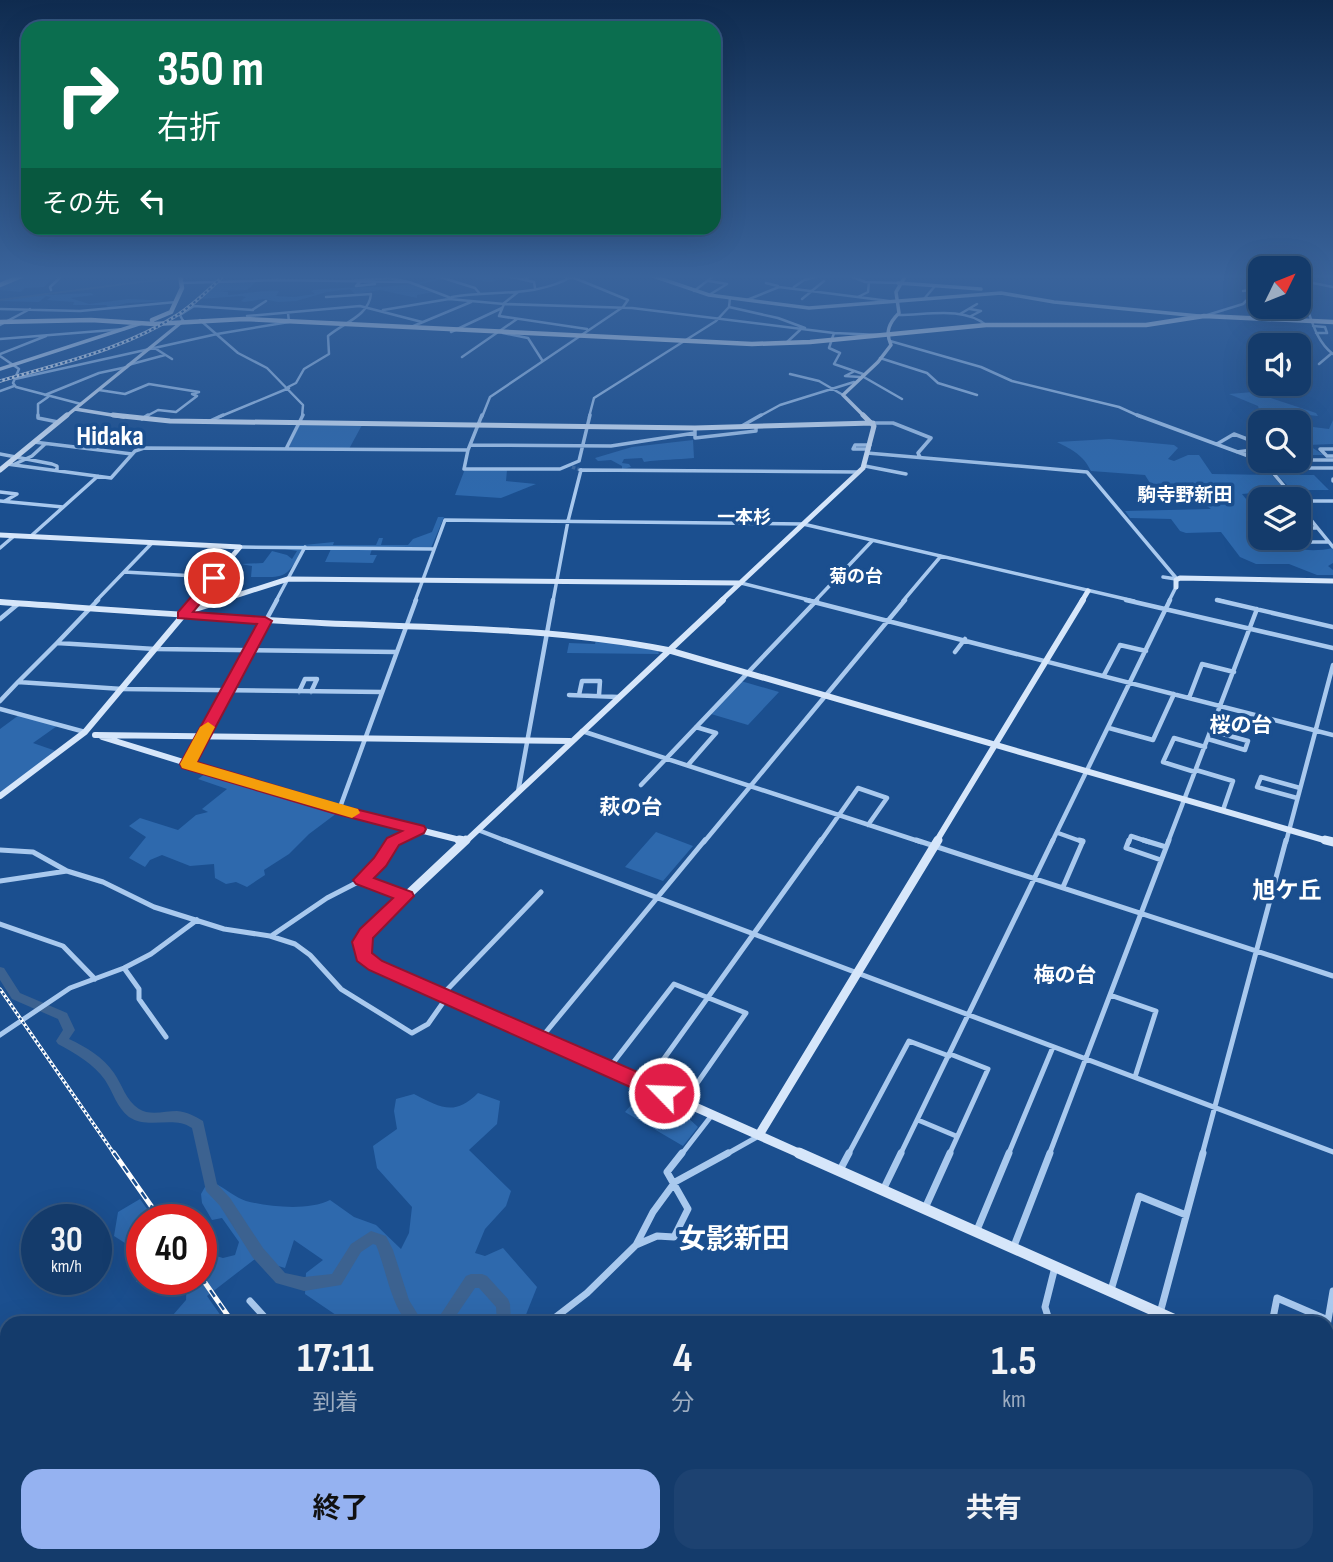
<!DOCTYPE html>
<html lang="ja">
<head>
<meta charset="utf-8">
<style>
	:root { --surface:#143b6b; --page:#1d4271; --text:#f1f3f6; --muted:#9dadc1; --line:#33557e; --accent:#95b2f1 }
	body { margin:0; font-family:"Sofia Sans Condensed","Noto Sans JP",sans-serif; background:var(--page); color:var(--text); height:100vh; display:flex; flex-direction:column; font-size:26px; white-space:nowrap }
	* { box-sizing:border-box; margin:0 }
	p { font-size:23px; color:var(--muted) }
	.icon { flex:none; width:38px; height:38px; fill:none; stroke:currentColor; stroke-width:2; stroke-linecap:round; stroke-linejoin:round }
	.map { position:relative; flex:1; overflow:hidden }
	.details { position:absolute; left:0px; top:1316px; width:1334px; height:247px; display:flex; flex-direction:column; background:var(--surface); border-radius:21px 21px 0 0; box-shadow:0 7px 28px #0002,0 0 0 2px var(--line) }
	.details>* { flex:none }
	.guide { position:absolute; left:21px; top:21px; width:700px; height:214px; border-radius:21px; box-shadow:0 7px 28px #0002,0 0 0 2px var(--line); background:#0b6e4f; color:#fff; overflow:hidden }
	.needle { width:46px; rotate:47deg }
	.fabs { position:absolute; left:1248px; top:256px; display:grid; gap:14px }
	.fabs a { display:grid; place-items:center; width:63px; height:63px; border-radius:14px; background:var(--surface); box-shadow:0 7px 28px #0002,0 0 0 2px var(--line); font-size:35px }
	.speed { position:absolute; left:21px; top:1204px; display:flex; gap:14px; font-size:35px; font-weight:700; text-align:center }
	.speed>* { display:grid; place-content:center; width:91px; height:91px; border-radius:50%; background:var(--surface); box-shadow:0 7px 28px #0002,0 0 0 2px var(--line); line-height:1 }
	.speed small { font-size:18px; font-weight:400 }
	.speed .limit { border:10px solid #d22; background:#fff; color:#111 }
	.pin { position:absolute; display:grid; place-items:center; width:60px; height:60px; color:#fff; margin:-30px; border:4px solid #fff; border-radius:50%; box-shadow:0 2px 7px #0007 }
	.me { position:absolute; width:77px; margin:-38px; rotate:294deg; stroke-linejoin:round; filter:drop-shadow(0 0 5px #0008) }
	.turn { display:flex; align-items:center; gap:24px; height:147px; padding:0 21px; font-size:32px }
	.turn .icon { width:91px; height:91px; stroke-width:2.5 }
	.turn b { display:block; font-size:49px; line-height:60px }
	.then { display:flex; align-items:center; height:66px; padding:0 21px; background:#0003; gap:14px; font-size:26px }
	.eta { display:flex; justify-content:space-evenly; align-items:center; height:119px; text-align:center }
	.eta b { font-size:42px; font-weight:700; line-height:49px }
	.primary-button { display:flex; gap:14px; margin-top:auto; padding:14px 21px }
	.primary-button a { flex:1; height:80px; border-radius:21px; background:var(--accent); color:#111; font-size:28px; font-weight:700; line-height:80px; text-align:center }
	.primary-button a+a { background:var(--page); color:var(--text) }
	.map>svg:first-child { display:block }
</style>
</head>
<body>
<div class="map">
<svg width="1333" height="1562" viewBox="0 0 1333 1562">
	<rect width="100%" height="100%" fill="#1b4f8f"/>
	<!-- green -->
	<path fill="#2e69ad" d="M0,275L54,277L44,287L25,288L21,292L0,290Z
		M446,275H481L497,280C487,285 477,279 468,276C460,274 429,282 420,284L427,291L435,292L417,295V298L380,290L355,294L350,289L327,292L296,301L278,302L264,299L244,302L241,301L246,297L241,296L200,299L221,281H257L247,290L219,291L228,292V295C243,294 264,290 279,291L276,296L294,297L315,294L311,291L314,290C357,285 405,291 446,275Z
		M91,293L94,295L70,298L89,304L128,299L172,301L127,303L109,308L106,305H73L74,302L47,300L51,297L46,296L39,302L0,301L25,296Z
		M1253,392L1316,413L1318,416L1300,414L1305,426L1329,429L1333,420V444L1308,445L1324,455H1299L1298,422C1283,422 1263,425 1258,406L1229,394Z
		M300,424L362,425L349,449L293,448L289,447Z
		M1109,439L1174,445L1178,448L1168,459L1174,461L1188,455H1199L1212,474L1272,475L1285,490L1242,494L1260,516V537H1279C1294,552 1313,552 1333,548V563L1328,566L1333,570V575H1317L1289,564H1256L1240,557L1221,532L1186,533L1180,531L1171,519L1130,518L1125,511L1211,509L1203,503L1202,495L1180,492L1164,485L1150,483L1145,475L1091,471C1083,455 1073,450 1057,442Z
		M693,440L694,458C677,460 661,459 644,462L642,458L624,459L622,463L629,464L631,467L622,469V466L611,460L598,461L595,458L632,447Z
		M1258,459L1282,460L1290,466L1278,467L1281,470L1293,469L1300,475H1314L1329,490H1292L1271,469Z
		M465,469L507,470L506,481L536,484L501,498L455,495Z
		M438,517H444L431,548L249,545H304L334,542L333,545H376L379,538H383L381,545H408L413,539L432,532Z
		M279,548L303,549C285,580 286,577 251,577L252,566L241,564L263,563L272,551L287,555L292,559L297,551Z
		M331,549H372L370,555H377L373,563L325,562Z
		M596,640L658,651L659,654L567,653L569,643L595,644Z
		M741,681L779,692L748,725L711,714Z
		M19,715L57,726L33,743L56,751L0,793V729Z
		M206,773L228,781L240,782L337,813L309,834L289,854L264,870L265,875L247,887L236,882L226,884L215,878L214,864L190,866L162,855L150,860L145,867L129,858L146,837L129,826L140,818L178,830L196,815L208,812L202,809L227,789L198,779Z
		M656,832L693,846L663,881L625,867Z
		M645,1089L689,1110L685,1115L698,1127L683,1146L625,1112Z
		M478,1093L500,1101L497,1124L469,1150L511,1191L506,1206L485,1229L475,1253L485,1256L503,1248L537,1287L523,1322L342,1323L336,1315L305,1294L306,1273L323,1260L294,1240L285,1268L255,1259L207,1296L226,1323H179L173,1315L186,1300L187,1279H201V1261L213,1255L223,1258L235,1255L239,1242L222,1218L212,1220L202,1203L201,1194L205,1187L216,1184C226,1189 236,1198 246,1201C270,1207 308,1211 330,1200L354,1217L376,1225L401,1249L409,1233L412,1207L377,1168L373,1146L397,1129L394,1111L396,1099L414,1094C440,1107 454,1117 478,1093Z
		M140,1199L155,1220H142V1279L136,1282L139,1252L114,1236L118,1212Z
		M795,1556H913L918,1562H795Z"/>
	<g fill="none" stroke-linecap="round" stroke-linejoin="round">
		<!-- river -->
		<path fill="#3c6290" fill-rule="evenodd" d="M211,275H230L148,282L0,301V299L148,280Z
			M265,275H343L341,276H267Z
			M736,275H770L768,276H738Z
			M0,967L4,968L20,993L67,1013L75,1030L69,1039C86,1047 103,1057 114,1073C122,1084 126,1101 139,1109C150,1116 165,1111 177,1111C187,1112 195,1116 203,1121L217,1184L230,1198L263,1248L285,1273L304,1277L332,1274L351,1244L371,1231L386,1236L393,1250L409,1300L423,1323H407C391,1302 387,1275 378,1250L376,1245L373,1244L361,1252L341,1285L304,1291L276,1283L253,1258L220,1206L206,1191L192,1128C173,1115 149,1130 129,1117C117,1108 113,1092 105,1080C94,1064 75,1053 58,1044L56,1041L63,1030L58,1019L12,999L0,980Z
			M471,1274H482L487,1276L508,1299L510,1304L511,1323H497L496,1307L479,1288H475L451,1323H435L466,1276Z
			M881,1556H902L905,1562H884Z"/>
		<!-- street-tunnel -->
		<path stroke="#3d69a0" stroke-width="3.5" stroke-dasharray="3.5 2" stroke-linecap="butt" d="M572,467L580,470"/>
		<!-- street-far4 -->
		<path stroke="#a9c9ee" stroke-width="2.5" d="M27,275L61,277L50,287L51,290
			M503,275L534,282L535,288
			M558,275L570,278
			M848,275L865,282L898,283
			M443,278L475,288L480,294
			M523,279L535,275
			M1298,280L1333,287
			M709,281L727,284L709,295
			M360,282L356,286L375,284
			M409,282L451,298
			M181,283L276,280L409,282L389,278L352,281
			M766,283L778,286
			M794,287L804,280L823,275
			M694,291L715,275
			M1243,291L1260,288
			M1298,292C1310,300 1309,336 1333,354
			M452,297C493,290 536,298 573,276
			M858,297L868,292L869,282
			M802,299L824,281
			M924,299L935,286
			M747,300L779,287L889,301
			M503,304L518,292
			M504,304L499,316L587,329
			M729,307L778,318L805,328
			M0,309L80,311L176,302
			M970,309L981,311L971,316
			M252,310L266,301
			M383,310L449,299L504,304L632,308L834,333L880,335
			M960,314L977,304
			M899,315C927,315 963,306 986,325
			M247,316L360,306L422,322
			M1204,316L1243,304L1251,296L1260,293
			M200,320L238,353L267,368L303,405L302,417
			M183,321L180,315L194,306L253,310
			M0,325L30,309
			M1313,326L1325,327L1327,333H1316
			M411,327L471,302
			M451,332L502,308
			M503,333L528,338L542,360
			M834,333L829,348L840,353L834,364L863,374
			M217,334L289,322L288,313
			M0,339L125,329
			M890,341L981,367L1012,381L1119,407L1141,417
			M786,343L800,330
			M153,347L172,359
			M0,354L46,336
			M0,356L19,369L13,383L16,387L81,404
			M462,357L517,319
			M880,358L927,373L938,383L977,395
			M1319,364L1332,353
			M128,365L165,355
			M853,372L845,376L860,377
			M790,374L819,381L843,395
			M862,376L902,399
			M15,379L217,334
			M288,387L296,383L304,369L329,354L328,336C343,323 369,316 371,294L326,297
			M99,390L125,394L149,384L199,392L192,394L197,396L176,412L158,410L145,417
			M0,391L14,386
			M45,395L99,373L127,367
			M38,417V404L48,397
			M219,417L289,388
			M482,417L490,397L623,307L628,300L572,277
			M589,417L594,398L716,321L729,307L730,298
			M758,417L780,405L854,382"/>
		<!-- street-far3 -->
		<path stroke="#a9c9ee" stroke-width="3.5" d="M38,415V418L58,422
			M1137,415L1254,458L1269,468L1295,499
			M142,419L148,415
			M210,421L223,415
			M873,423H893L931,438L918,453L920,457
			M740,427L761,415
			M695,433V438L756,431V428
			M34,442L132,454
			M1217,444L1234,434L1260,444
			M470,445L611,446L695,433V428
			M286,449L303,415
			M869,449H853L855,445H870
			M1333,449H1320L1327,456H1333
			M468,450L464,469H560L579,461L590,415
			M1237,452L1260,449
			M867,453L1087,472L1177,579
			M0,454L52,464L57,466V470
			M1293,460H1333
			M7,464L111,478L135,451L144,448L468,450L482,415
			M15,464L32,456L45,444
			M865,466L906,474
			M1302,468H1333
			M580,470L858,472
			M1333,479V481
			M0,492L17,494L5,501
			M0,501L63,507
			M1298,501H1333
			M1298,504L1333,547
			M1298,528H1317
			M31,536L98,476
			M1290,537L1295,542H1327
			M240,547L434,549
			M0,548L14,536
			M124,572L152,543
			M1163,577L1176,579
			M741,583L813,601
			M1217,600L1223,601
			M96,601L124,572L214,577
			M276,601L305,547
			M415,601L445,520L803,524L1134,601
			M553,601L568,521L581,470
			M815,601L872,541
			M903,601L941,556
			M1169,601L1176,587"/>
		<!-- street-far2 -->
		<path stroke="#a9c9ee" stroke-width="4.5" d="M98,600L57,643L155,649L397,652
			M806,600L1333,735
			M1126,600L1333,648
			M1217,600L1333,627
			M0,619L18,604
			M57,643L18,682L122,689L382,692
			M955,652L965,639
			M1104,675L1120,645L1146,651
			M299,692L305,679H317L311,692
			M569,695L618,697
			M579,695L582,681H600L599,695
			M1189,698L1202,664L1234,672
			M0,701L18,682
			M0,709L85,732
			M1109,728L1153,740L1174,694
			M582,731L921,842
			M1208,739L1245,750L1248,741L1212,731
			M188,764L277,600
			M688,765L716,733L696,727
			M1196,770L1233,781L1223,810
			M1195,772L1163,762L1174,738L1205,747
			M641,785L817,600
			M518,792L553,600
			M1297,798L1257,787L1261,777L1300,788
			M339,810L416,600
			M478,830L509,842
			M1058,833L1083,842
			M394,842L417,830
			M704,842L905,600
			M820,842L858,788L887,798L868,825
			M1052,842L1170,600
			M1129,842L1131,836L1149,842
			M1168,842L1257,609
			M1286,842L1333,665"/>
		<!-- street-far1 -->
		<path stroke="#a9c9ee" stroke-width="5" d="M504,840L1333,1152
			M916,840L1333,976
			M1129,840L1126,848L1161,860
			M1143,840L1166,847
			M0,850L33,852L67,871L103,882L154,907L224,929L270,936L295,944L310,955L341,989L412,1033L428,1024L447,997
			M362,880L404,896
			M0,881L67,871
			M1063,887L1083,841L1079,840
			M0,924L63,946L95,979
			M271,936L327,898L362,880L397,840
			M124,968L139,989V999L166,1037
			M442,995L541,892
			M1110,995L1156,1011L1135,1077
			M0,1035L70,988L124,968L151,954L197,920
			M541,1038L705,840
			M609,1068L674,984L746,1013L684,1102
			M645,1085L821,840
			M918,1120L956,1136
			M681,1155L712,1115
			M725,1155L757,1137
			M848,1155L909,1041L949,1056
			M900,1155L1053,840
			M949,1155L988,1069L950,1054
			M1008,1155L1053,1047
			M1049,1155L1169,840
			M1202,1155L1286,840"/>
		<!-- street -->
		<path stroke="#a9c9ee" stroke-width="7" d="M840,1170L849,1153
			M883,1190L901,1153
			M926,1206L950,1153
			M977,1230L1009,1153
			M636,1245L657,1236L674,1237L688,1209L667,1172L682,1153
			M1014,1246L1050,1153
			M1111,1290L1139,1196L1186,1215
			M250,1301L270,1323
			M1160,1313L1203,1153
			M548,1323L587,1293L636,1245L653,1212L675,1182L728,1153
			M1050,1323L1045,1307L1055,1267
			M1272,1323L1277,1298L1328,1320
			M1326,1332L1333,1291
			M0,1354L7,1359
			M319,1556L328,1562
			M651,1556L653,1562
			M144,1562L146,1556
			M478,1562L480,1556
			M519,1562L523,1559
			M732,1562L735,1556
			M1089,1562L1090,1556
			M1331,1562L1333,1541"/>
		<!-- secondary-far4 -->
		<path stroke="#d6e6fa" stroke-width="3.5" d="M650,275L709,295L809,308L1001,293L1054,302L1199,316
			M898,283L981,289
			M0,369L142,323
			M75,409L124,417
			M65,417L183,321
			M865,417L843,395L878,362L891,345C885,332 889,323 899,313L896,292L906,275"/>
		<!-- secondary-far3 -->
		<path stroke="#d6e6fa" stroke-width="5" d="M113,415L170,421L695,428L873,423
			M0,470L67,415
			M0,535L240,547L194,601
			M1176,587V580L1180,578L1333,581
			M219,601L288,579L741,583
			M721,601L863,468L874,426L863,415
			M1082,601L1088,591"/>
		<!-- secondary-far2 -->
		<path stroke="#d6e6fa" stroke-width="6" d="M0,602C115,610 230,619 345,624C454,628 561,629 668,650L1331,842
			M186,612L224,600
			M95,735L570,741
			M102,737L339,810L464,841
			M0,796L85,732L196,600
			M465,842L723,600
			M936,842L1083,600"/>
		<!-- secondary-far1 -->
		<path stroke="#d6e6fa" stroke-width="9" d="M459,840L464,841
			M466,840L366,934L362,942V954L376,965L803,1155
			M1325,840L1333,842
			M759,1135L938,840"/>
		<!-- secondary -->
		<path stroke="#d6e6fa" stroke-width="11" d="M799,1153L1182,1323
			M1326,1387L1333,1390"/>
		<!-- primary -->
		<path stroke="#f0f6ff" stroke-width="4.5" d="M0,285L24,275
			M152,320L171,312L182,288L180,275
			M0,322L91,320L154,324L244,319L752,344L810,342L986,325H1146L1204,316L1333,322"/>
		<!-- rail-far1 casing -->
		<g stroke="#fff" stroke-width="3.5">
			<path id="rail-far1" d="M0,381C61,363 125,349 179,314C195,303 210,289 224,275
				M0,989L115,1155"/>
		</g>
		<!-- rail casing -->
		<g stroke="#fff" stroke-width="5">
			<path id="rail" d="M114,1153L161,1220
				M201,1277L233,1323
				M396,1556L401,1562"/>
		</g>
		<!-- rail-far1 -->
		<use href="#rail-far1" stroke="#1b4f8f" stroke-width="2" stroke-dasharray="2.5" stroke-linecap="butt"/>
		<!-- rail -->
		<use href="#rail" stroke="#1b4f8f" stroke-width="2.5" stroke-dasharray="8" stroke-linecap="butt"/>
	</g>
	<!-- sky -->
	<linearGradient id="sky" x2="0" y2="1"><stop stop-color="#0f2b4f"/><stop offset="0.56" stop-color="#39639b"/><stop offset="1" stop-color="#39639b" stop-opacity="0"/></linearGradient>
	<rect width="1333" height="494" fill="url(#sky)"/>
	<!-- route -->
	<path fill="#e11d48" stroke="#92132f" stroke-width="2" d="M214,574L221,578L193,612L265,617L272,621L197,762L343,806L424,826L426,829L424,833L399,845L386,866L374,878L412,892L414,896L373,938L372,953L382,961L672,1087L675,1093L672,1099L664,1102L657,1099L369,970L357,961L352,942L360,929L393,898L356,884L353,880L374,858L387,838L402,831L333,813L182,768L180,764L257,624L178,618V612L210,575Z"/>
	<!-- slow -->
	<path fill="#f59e0b" d="M208,722L215,727L197,762L358,809L360,813L352,818L182,768L180,764L200,727Z"/>
	<g text-anchor="middle" stroke-width="7" stroke-linejoin="round" paint-order="stroke">
		<!-- far-neighbourhood labels -->
		<g font-size="18" font-weight="bold" fill="#fff" stroke="#1b4f8f">
			<text x="744" y="523">一本杉</text>
			<text x="856" y="582">菊の台</text>
		</g>
		<!-- far-quarter labels -->
		<g font-size="19" font-weight="bold" fill="#fff" stroke="#1b4f8f">
			<text x="1185" y="501">駒寺野新田</text>
		</g>
		<!-- neighbourhood labels -->
		<g font-size="21" font-weight="bold" fill="#fff" stroke="#1b4f8f">
			<text x="1241" y="732">桜の台</text>
			<text x="631" y="814">萩の台</text>
			<text x="1065" y="982">梅の台</text>
		</g>
		<!-- quarter labels -->
		<g font-size="23" font-weight="bold" fill="#fff" stroke="#1b4f8f">
			<text x="1287" y="898">旭ケ丘</text>
		</g>
		<!-- far-town labels -->
		<g font-size="28" font-weight="bold" fill="#fff" stroke="#1b4f8f">
			<text x="110" y="445">Hidaka</text>
		</g>
		<!-- near-quarter labels -->
		<g font-size="28" font-weight="bold" fill="#fff" stroke="#1b4f8f">
			<text x="734" y="1248">女影新田</text>
		</g>
	</g>
</svg>
<div class="fabs">
<a><svg class="needle" viewBox="-14 -14 28 28"><path d="M0-13l5 13h-10z" fill="#e53935"/><path d="M0 13l5-13h-10z" fill="#9dadc1"/></svg></a>
<a><svg class="icon" aria-label="sound" viewBox="0 0 24 24"><path d="M4 9h4l5-4v14l-5-4H4zM17 9q2 3 0 6"/></svg></a>
<a><svg class="icon" aria-label="search" viewBox="0 0 24 24"><circle cx="10" cy="10" r="6"/><path d="M15 15l6 6"/></svg></a>
<a><svg class="icon" aria-label="layers" viewBox="0 0 24 24"><path d="M12 4l9 5-9 5-9-5zM3 14l9 5 9-5"/></svg></a>
</div>
<div class="speed"><div>30<small>km/h</small></div><div class="limit">40</div></div>
<div class="pin" style="left:214px;top:578px;background:#d93025"><svg class="icon" aria-label="arrive" viewBox="0 0 24 24"><path d="M6 21V4h12l-3 4 3 4H6"/></svg></div>
<svg class="me" style="left:664px;top:1093px" viewBox="-20 -20 40 40"><circle r="17" fill="#e11d48" stroke="#fff" stroke-width="3"/><path d="M0-11L8 9 0 5-8 9z" fill="#fff"/></svg>
<div class="guide">
<div class="turn"><svg class="icon" aria-label="right" viewBox="0 0 24 24"><path d="M7 20v-9h11M14 6l5 5-5 5"/></svg><div><b>350 m</b>右折</div></div>
<div class="then">その先<svg class="icon" aria-label="left" viewBox="0 0 24 24"><path d="M17 20v-9H6M10 6l-5 5 5 5"/></svg></div>
</div>
<section class="details">
<div class="eta">
<div><b>17:11</b><p>到着</p></div>
<div><b>4</b><p>分</p></div>
<div><b>1.5</b><p>km</p></div>
</div>
<div class="primary-button"><a>終了</a><a>共有</a></div>
</section>
</div>
</body>
</html>
